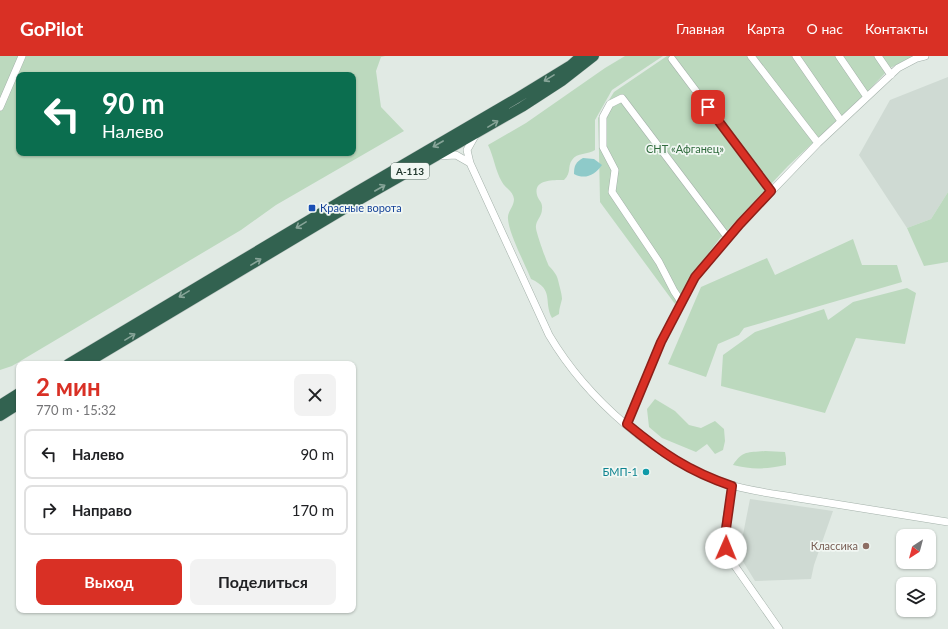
<!DOCTYPE html>
<html lang="ru">
<head>
<meta charset="utf-8">
<style>
	:root { --surface:#fff; --page:#f2f2f2; --text:#202124; --muted:#757577; --line:#e0e0e0; --accent:#d93025 }
	body { margin:0; font-family:Lato,sans-serif; background:var(--page); color:var(--text); height:100vh; display:flex; flex-direction:column; font-size:15px; white-space:nowrap }
	* { box-sizing:border-box; margin:0 }
	p { font-size:13px; color:var(--muted) }
	.icon { flex:none; width:22px; height:22px; fill:none; stroke:currentColor; stroke-width:2; stroke-linecap:round; stroke-linejoin:round }
	.map { position:relative; flex:1; overflow:hidden }
	.drawer { position:absolute; left:16px; top:305px; width:340px; height:252px; display:flex; flex-direction:column; background:var(--surface); border-radius:8px; box-shadow:0 1px 3px #0004 }
	.drawer>* { flex:none }
	.hud { position:absolute; left:16px; top:16px; width:340px; height:84px; border-radius:8px; box-shadow:0 1px 3px #0004; background:#0b6e4f; color:#fff; overflow:hidden }
	.needle { width:26px; rotate:216deg }
	.controls { position:absolute; left:896px; top:473px; display:grid; gap:8px }
	.controls a { display:grid; place-items:center; width:40px; height:40px; border-radius:8px; background:var(--surface); box-shadow:0 1px 3px #0004; font-size:20px }
	.pin { position:absolute; display:grid; place-items:center; width:34px; height:34px; color:#fff; margin:-17px; border-radius:8px; box-shadow:0 2px 6px #0006 }
	.me { position:absolute; width:44px; margin:-22px; rotate:1deg; stroke-linejoin:round; filter:drop-shadow(0 0 3px #0008) }
	.turn { display:flex; align-items:center; gap:14px; height:84px; padding:0 20px; font-size:18px }
	.turn .icon { width:52px; height:52px; stroke-width:2.5 }
	.turn b { display:block; font-size:28px; line-height:34px }
	.round { display:grid; place-items:center; flex:none; width:42px; height:42px; border-radius:8px; background:var(--page) }
	.headline { display:flex; align-items:center; justify-content:space-between; height:68px; padding:0 20px }
	h1 { font-size:24px; font-weight:700; line-height:30px; color:var(--accent) }
	.primary-button { display:flex; gap:8px; margin-top:auto; padding:8px 20px }
	.primary-button a { flex:1; height:46px; border-radius:8px; background:var(--accent); color:#fff; font-size:16px; font-weight:700; line-height:46px; text-align:center }
	.primary-button a+a { background:var(--page); color:var(--text) }
	ul { padding:0; list-style:none }
	li { display:flex; align-items:center; gap:12px; height:50px; margin:0 8px 6px; padding:0 12px; border:2px solid var(--line); border-radius:8px }
	li div { flex:1 }
	li b { display:block; font-size:15px }
	li em { font-style:normal }
	header { display:flex; align-items:center; gap:24px; box-sizing:border-box; height:56px; padding:0 20px; background:var(--accent); color:#fff }
	header strong { font-size:19px }
	nav { display:flex; gap:22px; margin-inline-start:auto; font-size:14px }
	.map>svg:first-child { display:block }
</style>
</head>
<body>
<header>
<strong>GoPilot</strong>
<nav><a>Главная</a><a>Карта</a><a>О нас</a><a>Контакты</a></nav>
</header>
<div class="map">
<svg width="948" height="573" viewBox="0 0 948 573">
	<rect width="100%" height="100%" fill="#e1eae4"/>
	<!-- built -->
	<path fill="#cfdad3" d="M948,21V136L931,163L907,172L859,99L890,44Z
		M750,443L833,455L814,509L811,523L755,525L739,499Z"/>
	<!-- green -->
	<path fill="#bcd9be" fill-rule="evenodd" d="M0,0H385L381,1L376,15L381,51L404,75L276,149L241,174L12,310L0,314ZM19,19H353V97H19Z
		M625,0H663L612,34L595,64V94C588,99 577,96 572,104C567,111 572,116 564,124C554,124 533,123 537,139C538,144 543,146 542,153C542,161 535,165 536,172C536,176 547,207 549,210C555,217 557,218 559,228C560,232 562,239 562,243C561,248 559,252 559,258L552,262C543,245 555,234 531,223C525,208 509,178 508,163C507,156 514,151 514,143C513,135 505,132 502,126C495,114 494,101 488,89L526,67L605,12Z
		M667,0H914L890,12L862,41L788,110L720,182L702,206L675,248L600,146L599,97L598,62L614,36Z
		M948,136V206L924,210L907,172L931,163Z
		M853,183L862,209H897L902,226L744,272L739,279L718,288L706,321L668,308L701,231L767,202L775,219Z
		M907,232L916,237L905,288L856,282L825,357L721,330L723,299L755,276L824,253L828,264L853,246Z
		M655,343L675,355L689,369L701,372L715,365L724,373L725,385L723,394L715,398L707,388L696,396L662,382L649,371L647,353Z
		M765,395L785,396L786,402V409C766,413 753,414 733,409C743,394 748,397 765,395Z"/>
	<!-- water -->
	<path fill="#8ecac9" d="M583,102L594,103L602,109C595,119 585,124 574,118C574,109 576,106 583,102Z"/>
	<g fill="none" stroke-linecap="round" stroke-linejoin="round">
		<!-- minor casing -->
		<g stroke="#a4b1aa" stroke-width="8">
			<path id="minor" d="M751,0L818,87
				M796,0L841,65
				M839,0L867,41
				M878,0L891,19
				M672,3L771,135
				M0,51L22,0
				M476,78L467,94L470,107L549,279C587,343 656,404 727,428C750,435 775,438 798,442C848,450 898,458 948,466
				M438,100L456,99L470,107
				M682,247L674,235L659,206L612,136L615,114L603,91V61L610,48L622,42L728,182
				M627,368L661,286L695,221L740,168L818,87L898,12L917,2L925,0
				M733,429C729,452 719,482 730,503L779,573"/>
		</g>
		<!-- highway casing -->
		<g stroke="#c1c8c5" stroke-width="11">
			<path id="highway" d="M68,308L356,136L517,42L571,9L581,0
				M85,308L361,143L522,51L562,25L594,0
				M0,349L19,337
				M0,360L19,348"/>
		</g>
		<!-- minor -->
		<use href="#minor" stroke="#fff" stroke-width="7"/>
		<!-- highway -->
		<use href="#highway" stroke="#326250" stroke-width="10"/>
	</g>
	<!-- one-way arrows -->
	<defs><path id="oneway-shaft" d="M-6 0H5M1.5-3L5.5 0L1.5 3" fill="none" stroke-width="1.6" stroke-linecap="round" stroke-linejoin="round"/></defs>
	<g stroke="#88a599">
		<use href="#oneway-shaft" transform="translate(549 22) rotate(148)"/>
		<use href="#oneway-shaft" transform="translate(493 68) rotate(-31)"/>
		<use href="#oneway-shaft" transform="translate(438 88) rotate(150)"/>
		<use href="#oneway-shaft" transform="translate(380 132) rotate(-30)"/>
		<use href="#oneway-shaft" transform="translate(301 169) rotate(149)"/>
		<use href="#oneway-shaft" transform="translate(256 206) rotate(-31)"/>
		<use href="#oneway-shaft" transform="translate(184 238) rotate(149)"/>
		<use href="#oneway-shaft" transform="translate(130 281) rotate(-31)"/>
	</g>
	<g fill="none" stroke-linecap="round" stroke-linejoin="round">
		<!-- route casing -->
		<g stroke="#8d1f18" stroke-width="10">
			<path id="route" d="M708,51L771,135L740,168L695,221L661,286L627,368C662,397 688,415 732,430L725,480L726,492"/>
		</g>
		<!-- route -->
		<use href="#route" stroke="#d93025" stroke-width="7"/>
	</g>
	<!-- markers -->
	<rect fill="#1a4fb4" stroke="#f1f7f3" stroke-width="1.5" x="308" y="148" width="8" height="8" rx="2"/>
	<circle fill="#0f9aa8" stroke="#f1f7f3" stroke-width="1.5" cx="646" cy="416" r="4"/>
	<circle fill="#8d6e63" stroke="#f1f7f3" stroke-width="1.5" cx="866" cy="490" r="4"/>
	<g text-anchor="middle" stroke-width="3.5" stroke-linejoin="round" paint-order="stroke">
		<!-- shield labels -->
		<rect fill="#f1f7f3" stroke="#61726a" stroke-width="1" x="391" y="107" width="38" height="16" rx="3"/>
		<g font-size="10" font-weight="bold" fill="#23392f">
			<text x="410" y="119">А-113</text>
		</g>
		<!-- park labels -->
		<g font-size="11" fill="#316c3e" stroke="#f1f7f3">
			<text x="685" y="97">СНТ «Афганец»</text>
		</g>
		<!-- transit labels -->
		<g font-size="11" fill="#164399" stroke="#f1f7f3" text-anchor="start">
			<text x="320" y="156">Красные ворота</text>
		</g>
		<!-- culture labels -->
		<g font-size="11" fill="#0d838f" stroke="#f1f7f3" text-anchor="end">
			<text x="638" y="420">БМП-1</text>
		</g>
		<!-- education labels -->
		<g font-size="11" fill="#785e54" stroke="#f1f7f3" text-anchor="end">
			<text x="858" y="494">Классика</text>
		</g>
	</g>
</svg>
<div class="controls">
<a><svg class="needle" viewBox="-14 -14 28 28"><path d="M0-13l5 13h-10z" fill="#e53935"/><path d="M0 13l5-13h-10z" fill="#757577"/></svg></a>
<a><svg class="icon" aria-label="layers" viewBox="0 0 24 24"><path d="M12 4l9 5-9 5-9-5zM3 14l9 5 9-5"/></svg></a>
</div>
<div class="pin" style="left:708px;top:51px;background:#d93025"><svg class="icon" aria-label="arrive" viewBox="0 0 24 24"><path d="M6 21V4h12l-3 4 3 4H6"/></svg></div>
<svg class="me" style="left:726px;top:492px" viewBox="-20 -20 40 40"><circle r="19" fill="#fff"/><path d="M0-13L10 11 0 6-10 11z" fill="#d93025"/></svg>
<div class="hud">
<div class="turn"><svg class="icon" aria-label="left" viewBox="0 0 24 24"><path d="M17 20v-9H6M10 6l-5 5 5 5"/></svg><div><b>90 m</b>Налево</div></div>
</div>
<section class="drawer">
<div class="headline"><div><h1>2 мин</h1><p>770 m · 15:32</p></div><a class="round"><svg class="icon" aria-label="close" viewBox="0 0 24 24"><path d="M6 6l12 12M18 6L6 18"/></svg></a></div>
<ul>
<li><svg class="icon" aria-label="left" viewBox="0 0 24 24"><path d="M17 20v-9H6M10 6l-5 5 5 5"/></svg><div><b>Налево</b></div><em>90 m</em></li>
<li><svg class="icon" aria-label="right" viewBox="0 0 24 24"><path d="M7 20v-9h11M14 6l5 5-5 5"/></svg><div><b>Направо</b></div><em>170 m</em></li>
</ul>
<div class="primary-button"><a>Выход</a><a>Поделиться</a></div>
</section>
</div>
</body>
</html>
